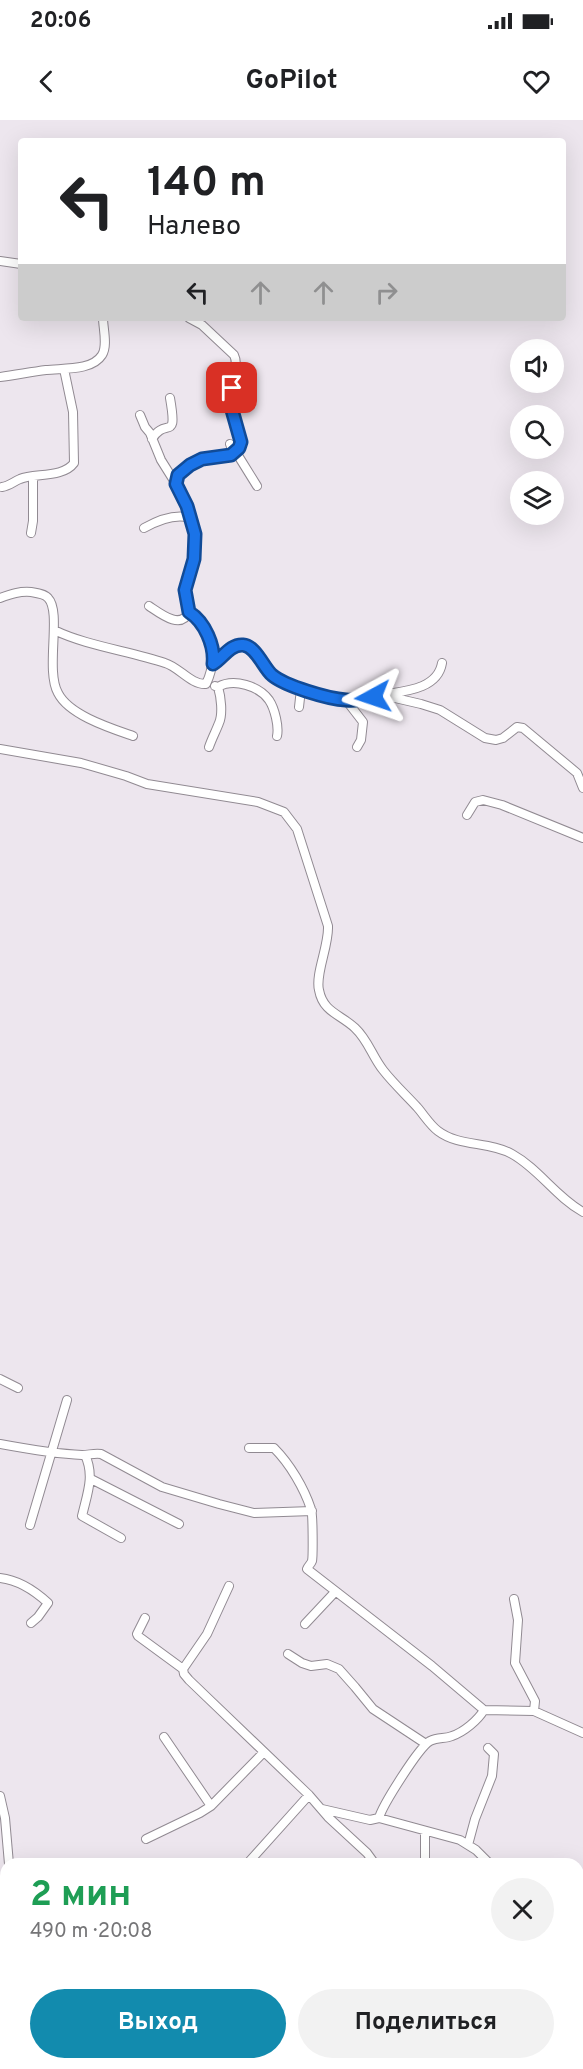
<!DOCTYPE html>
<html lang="ru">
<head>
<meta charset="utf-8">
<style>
	:root { --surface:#fff; --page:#f2f2f2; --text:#202124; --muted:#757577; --accent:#128bae }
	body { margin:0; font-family:Overpass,sans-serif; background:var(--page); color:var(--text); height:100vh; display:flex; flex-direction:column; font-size:22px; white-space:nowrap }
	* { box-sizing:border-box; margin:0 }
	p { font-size:20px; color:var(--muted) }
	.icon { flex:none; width:33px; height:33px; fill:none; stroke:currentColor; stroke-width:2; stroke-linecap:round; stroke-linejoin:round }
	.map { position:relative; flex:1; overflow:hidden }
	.drawer { position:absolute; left:0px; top:1738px; width:584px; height:212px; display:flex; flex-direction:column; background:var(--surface); border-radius:18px 18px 0 0; box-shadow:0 6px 24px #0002 }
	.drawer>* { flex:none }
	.top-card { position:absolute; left:18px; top:18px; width:548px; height:183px; border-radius:6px; box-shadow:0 6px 24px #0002; background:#fff; color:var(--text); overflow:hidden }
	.tools { position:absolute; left:510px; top:219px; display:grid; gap:12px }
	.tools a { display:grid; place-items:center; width:54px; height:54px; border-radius:50%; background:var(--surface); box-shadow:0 6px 24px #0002; font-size:30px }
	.pin { position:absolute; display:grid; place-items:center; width:51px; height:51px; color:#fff; margin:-26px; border-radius:12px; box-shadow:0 3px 9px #0006 }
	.me { position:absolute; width:66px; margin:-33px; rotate:265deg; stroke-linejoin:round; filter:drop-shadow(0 0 4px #0008) }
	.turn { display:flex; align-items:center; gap:21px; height:126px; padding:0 30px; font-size:27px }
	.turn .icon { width:78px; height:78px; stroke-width:2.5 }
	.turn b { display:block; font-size:42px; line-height:51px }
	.lanes { display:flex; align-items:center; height:57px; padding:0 30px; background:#0003; justify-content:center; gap:30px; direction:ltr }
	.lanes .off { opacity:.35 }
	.round { display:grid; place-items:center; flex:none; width:63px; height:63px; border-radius:32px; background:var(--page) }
	.head { display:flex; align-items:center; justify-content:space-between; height:102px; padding:0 30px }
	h1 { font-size:36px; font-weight:700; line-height:45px; color:#1e9e55 }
	.cta { display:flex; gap:12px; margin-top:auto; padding:12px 30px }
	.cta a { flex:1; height:69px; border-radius:36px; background:var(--accent); color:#fff; font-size:24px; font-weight:700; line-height:69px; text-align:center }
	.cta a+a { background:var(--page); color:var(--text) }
	.status { display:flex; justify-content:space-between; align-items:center; height:42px; padding:0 30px; background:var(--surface); direction:ltr }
	.status svg { height:16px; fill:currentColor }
	header { display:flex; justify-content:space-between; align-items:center; height:78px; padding:0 30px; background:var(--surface); font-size:27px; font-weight:700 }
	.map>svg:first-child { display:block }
</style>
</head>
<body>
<div class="status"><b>20:06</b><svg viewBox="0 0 49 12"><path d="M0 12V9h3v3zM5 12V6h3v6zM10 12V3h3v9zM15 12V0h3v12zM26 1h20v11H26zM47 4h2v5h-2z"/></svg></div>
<header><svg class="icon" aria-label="back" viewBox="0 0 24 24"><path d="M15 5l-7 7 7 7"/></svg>GoPilot<svg class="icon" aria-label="heart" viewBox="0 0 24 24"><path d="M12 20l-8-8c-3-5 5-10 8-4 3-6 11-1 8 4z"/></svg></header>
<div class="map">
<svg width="583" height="1949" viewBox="0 0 583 1949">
	<rect width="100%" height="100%" fill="#ede6ee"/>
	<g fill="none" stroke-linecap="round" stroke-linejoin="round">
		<!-- minor casing -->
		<g stroke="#918a92" stroke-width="10">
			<path id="minor" d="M0,141L21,144
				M189,198L202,205L234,235C239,245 233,258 232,269C231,288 237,303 241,322L234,334L230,324
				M0,257C15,255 31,252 46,250C63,248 92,251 102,235C108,226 103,208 103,198
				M140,295L145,307L150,313L161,340L176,364
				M152,319C166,296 178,324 170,278
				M2,367C9,366 13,362 20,359C35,353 63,358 74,343L73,292L64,249
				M144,408C158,400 175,393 191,398
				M31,413L33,401V357
				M0,478C11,474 20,471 31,472C37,473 45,474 48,478C62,492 45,550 58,573C69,595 110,608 133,616
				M149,486C161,494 181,510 189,492
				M54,510C87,526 130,531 165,543C179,547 191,565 206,564C218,540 213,507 189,492L185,470L194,439L195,414L187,386L176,364L178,355L202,339L234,334L239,337L257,366
				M213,545L234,527L245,525L251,529L272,555L282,562L303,570L346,580L365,579L382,575L421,584L440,590L485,618L496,620L503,618L517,607L523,608L577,653L583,668
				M218,567C234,558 259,566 269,580C275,589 279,607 277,616
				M387,574C407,571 438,568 442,543
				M346,580L363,602L361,620L357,627
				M299,587L301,569
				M209,627C212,618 216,611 219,603C223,594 221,577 218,567L215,566
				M0,629L81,643L126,656L147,664L258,682L284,692L297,709L328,806C329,826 315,854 319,870C323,892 340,894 355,908C368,920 372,936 383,950C393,963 406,975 417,987C424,995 430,1005 438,1011C459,1027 489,1021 512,1034C539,1049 556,1077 583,1092
				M467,695L475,682L483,680L502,685L583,718
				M0,1259L18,1268
				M0,1324C27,1329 54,1334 82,1335C89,1335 94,1333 101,1334L162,1367L219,1384L254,1393L312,1391
				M249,1328H274C290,1344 304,1368 311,1389C313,1393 313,1437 312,1441C311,1444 308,1446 307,1449L432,1546L484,1590L534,1591L583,1613
				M85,1335C95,1356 87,1374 82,1396L121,1418
				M91,1359L179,1404
				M30,1405L67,1280
				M0,1458C18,1460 35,1471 48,1483L38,1497L31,1503
				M514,1479L518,1500L515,1543L535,1581L534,1591
				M145,1498L137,1514L138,1516L183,1549L184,1554L189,1560L309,1675L328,1697L367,1733L375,1744
				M305,1504L335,1472
				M288,1534L302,1543L311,1546L327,1544L339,1549L355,1567L373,1589L426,1624
				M183,1549L207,1514L229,1466
				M164,1617L211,1686
				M0,1676L5,1698L9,1744
				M322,1689L370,1700L379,1698L460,1720L476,1730L490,1744
				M379,1698C382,1686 419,1627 430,1621C438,1617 445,1619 452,1616C464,1612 478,1600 484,1590
				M146,1719L200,1693L211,1686L263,1633
				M468,1725L475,1699L492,1656L494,1634L488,1628
				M247,1744L309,1675
				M425,1744V1711
				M578,1790L583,1792
				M578,1902L583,1897
				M97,1944L100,1949
				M222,1944L225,1949
				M287,1944L290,1949
				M376,1944L383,1949
				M531,1949L536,1944"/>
		</g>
		<!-- major casing -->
		<g stroke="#c6c6c6" stroke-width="12">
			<path id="major" d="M0,1916H6
				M520,1944L526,1949"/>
		</g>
		<!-- minor -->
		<use href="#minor" stroke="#fff" stroke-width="8"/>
		<!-- major -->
		<use href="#major" stroke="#f8d7b4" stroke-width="9"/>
	</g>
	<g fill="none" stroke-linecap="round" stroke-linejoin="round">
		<!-- route casing -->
		<g stroke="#114b97" stroke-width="15">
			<path id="route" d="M232,268V290L241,322L239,328L231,335L202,339L190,345L178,355L176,364L187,386L195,414L194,439L185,470L189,492C205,502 215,526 213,544C223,538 230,524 243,525C256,526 263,547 272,555C285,566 328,579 346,580C355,581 365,579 373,577"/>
		</g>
		<!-- route -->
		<use href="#route" stroke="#1a73e8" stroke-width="10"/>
	</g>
</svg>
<div class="tools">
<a><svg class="icon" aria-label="sound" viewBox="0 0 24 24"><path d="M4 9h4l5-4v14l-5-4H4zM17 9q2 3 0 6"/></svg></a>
<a><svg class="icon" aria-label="search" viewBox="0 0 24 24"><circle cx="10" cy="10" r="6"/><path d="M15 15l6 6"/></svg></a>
<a><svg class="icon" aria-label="layers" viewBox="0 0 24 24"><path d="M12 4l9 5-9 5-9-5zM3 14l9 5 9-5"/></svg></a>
</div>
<div class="pin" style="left:232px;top:268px;background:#d93025"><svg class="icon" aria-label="arrive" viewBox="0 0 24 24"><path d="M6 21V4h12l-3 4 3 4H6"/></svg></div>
<svg class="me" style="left:373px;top:577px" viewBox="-20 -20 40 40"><path d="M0-17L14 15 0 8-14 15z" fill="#1a73e8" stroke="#fff" stroke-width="4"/></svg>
<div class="top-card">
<div class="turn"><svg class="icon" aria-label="left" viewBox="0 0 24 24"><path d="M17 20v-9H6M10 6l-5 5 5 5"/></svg><div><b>140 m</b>Налево</div></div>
<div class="lanes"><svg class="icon" aria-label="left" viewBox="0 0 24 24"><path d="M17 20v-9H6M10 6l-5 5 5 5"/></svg><svg class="icon off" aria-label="ahead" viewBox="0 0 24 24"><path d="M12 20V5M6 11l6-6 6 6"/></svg><svg class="icon off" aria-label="ahead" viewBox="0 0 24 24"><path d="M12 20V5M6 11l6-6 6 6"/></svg><svg class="icon off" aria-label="right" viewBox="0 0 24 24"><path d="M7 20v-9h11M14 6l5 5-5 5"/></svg></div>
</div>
<section class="drawer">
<div class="head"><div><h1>2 мин</h1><p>490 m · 20:08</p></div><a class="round"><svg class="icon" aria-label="close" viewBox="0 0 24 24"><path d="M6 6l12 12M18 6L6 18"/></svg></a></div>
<div class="cta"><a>Выход</a><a>Поделиться</a></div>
</section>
</div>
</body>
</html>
